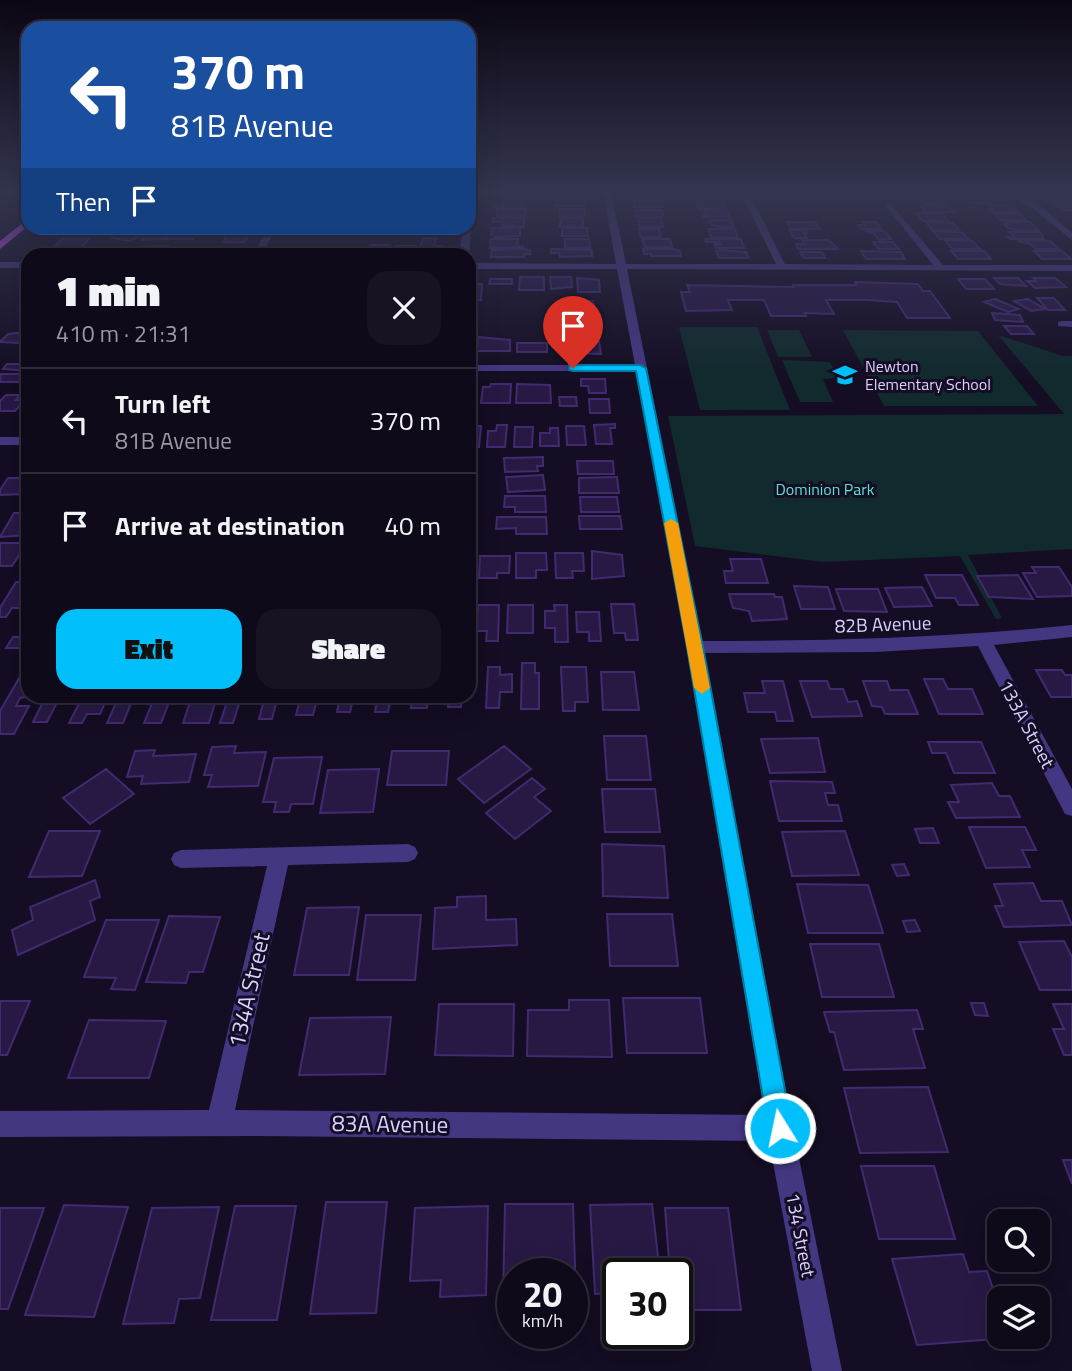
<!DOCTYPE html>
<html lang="en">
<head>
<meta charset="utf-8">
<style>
	:root { --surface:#0f0a1a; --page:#181323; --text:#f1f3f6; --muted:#9b9aa2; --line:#2f2b39; --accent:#00bffa }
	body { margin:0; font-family:"Titillium Web",sans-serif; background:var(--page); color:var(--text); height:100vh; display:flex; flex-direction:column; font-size:26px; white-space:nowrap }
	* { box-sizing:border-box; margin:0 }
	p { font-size:23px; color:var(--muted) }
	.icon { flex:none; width:38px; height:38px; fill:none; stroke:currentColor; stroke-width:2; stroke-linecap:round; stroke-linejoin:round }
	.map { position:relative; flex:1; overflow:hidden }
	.side { position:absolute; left:21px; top:248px; width:455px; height:455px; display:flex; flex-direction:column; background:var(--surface); border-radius:21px; box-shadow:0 7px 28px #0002,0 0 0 2px var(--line) }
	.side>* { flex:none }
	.hud { position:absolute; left:21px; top:21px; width:455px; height:214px; border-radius:21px; box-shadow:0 7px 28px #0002,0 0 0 2px var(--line); background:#1a4fa0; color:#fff; overflow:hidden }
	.buttons { position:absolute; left:987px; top:1209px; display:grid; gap:14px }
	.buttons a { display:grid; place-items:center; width:63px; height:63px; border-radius:14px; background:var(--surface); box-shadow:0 7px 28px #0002,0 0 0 2px var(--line); font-size:35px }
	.speed { position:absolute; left:497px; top:1258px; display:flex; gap:14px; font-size:35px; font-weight:700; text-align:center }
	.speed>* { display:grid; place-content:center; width:91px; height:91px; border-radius:50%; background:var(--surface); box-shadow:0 7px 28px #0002,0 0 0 2px var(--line); line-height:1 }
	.speed small { font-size:18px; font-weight:400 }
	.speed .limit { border:4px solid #111; border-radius:10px; background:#fff; color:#111 }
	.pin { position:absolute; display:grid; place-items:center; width:60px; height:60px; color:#fff; margin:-72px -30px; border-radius:50% 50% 50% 0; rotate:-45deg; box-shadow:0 0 7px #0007 }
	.pin .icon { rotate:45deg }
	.me { position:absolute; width:77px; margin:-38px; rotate:350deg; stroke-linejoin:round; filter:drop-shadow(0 0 5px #0008) }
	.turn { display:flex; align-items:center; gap:24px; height:147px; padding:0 35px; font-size:32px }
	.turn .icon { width:91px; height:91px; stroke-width:2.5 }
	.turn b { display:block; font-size:49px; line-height:60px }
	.then { display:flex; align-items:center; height:66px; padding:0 35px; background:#0003; gap:14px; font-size:26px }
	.round { display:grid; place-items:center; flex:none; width:74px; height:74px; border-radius:21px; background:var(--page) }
	.headline { display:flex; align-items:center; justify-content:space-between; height:119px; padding:0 35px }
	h1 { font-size:42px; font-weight:800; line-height:52px }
	.action { display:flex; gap:14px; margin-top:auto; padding:14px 35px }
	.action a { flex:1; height:80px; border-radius:21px; background:var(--accent); color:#111; font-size:28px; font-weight:800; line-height:80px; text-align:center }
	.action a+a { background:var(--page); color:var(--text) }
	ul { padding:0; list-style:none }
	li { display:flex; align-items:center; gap:21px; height:105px; padding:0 35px; border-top:2px solid var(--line) }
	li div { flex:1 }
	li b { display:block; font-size:26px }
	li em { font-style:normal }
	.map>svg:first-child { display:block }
</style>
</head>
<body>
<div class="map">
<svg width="1072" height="1371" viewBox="0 0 1072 1371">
	<rect width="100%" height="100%" fill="#140d23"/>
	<!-- green -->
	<path fill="#102a2d" d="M679,327H757L790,410H700Z
		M767,330H799L812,357H778Z
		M843,330L978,331L1038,406H884Z
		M998,335L1063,356H1072V549L968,555L1002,618L996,619L960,556L823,562L695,546L668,416L1064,414Z
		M782,360L830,362L838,378L823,379L833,402H800Z"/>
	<!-- building -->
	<path fill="#271944" stroke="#422a70" stroke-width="2" d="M559,191H582V199L558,198Z
		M631,191H653L659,194L661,198H633Z
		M882,191H915L919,195H885Z
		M694,192H720L722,198H696Z
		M834,194L855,196L854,202L840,201V199L833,198Z
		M1046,194H1068L1072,197V201L1047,202L1042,198H1051Z
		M936,196L946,203L926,204L913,198Z
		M962,196H984L992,203H970Z
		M503,200H523L522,207H493L494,204H503Z
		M556,200H584L585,206H556Z
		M696,200H722L726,208H700Z
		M634,201H662L664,207H634Z
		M1053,203H1072V210H1063Z
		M989,205H1011L1018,212H991L988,209H993Z
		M921,206H944L956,212H925Z
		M497,209H526V216H497Z
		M559,209H584L585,216L560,217Z
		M635,210H662L664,217H636Z
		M701,210H726L730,217H703L702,215H709Z
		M916,213H942L948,221H923Z
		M994,214H1020L1027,221L1000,220Z
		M493,218H524V227L502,226V222H492Z
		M562,218H583V227H559Z
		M640,218H661L663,227H640L638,221Z
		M709,220H731L734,227H718L711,225Z
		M787,222H815L820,229H791Z
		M863,222H876L881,229H861L858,225H866Z
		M926,222L953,223L959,230H932Z
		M1007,222H1030L1038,230H1016L1008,228L1004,224H1009Z
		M72,228H98L78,252L49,253Z
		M191,228H211L206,235L199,236Z
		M232,228H250L254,229L251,233H229Z
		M492,228H520V236L495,237L491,235Z
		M562,228H587L588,236H562Z
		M639,229H659L661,237H641Z
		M708,229H735L738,238L711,237Z
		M135,230L147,233L129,241L113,238Z
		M789,230H806L807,233H804L807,238H794Z
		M179,231H190L187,235H196L193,239H166L171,233Z
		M865,231H884L891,239L879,240L874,234Z
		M933,231L956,232L963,233L968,239H940Z
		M1009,232H1040L1044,239H1010L1008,237H1015Z
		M147,233H168L164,239L142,240Z
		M228,234H245L243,237H248L245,242H223Z
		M423,238H436L434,246H442L441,251H419Z
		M491,239H518L517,246L524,247L490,248Z
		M565,239H589L590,248H565Z
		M642,239H670L672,247H645Z
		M705,239H741L744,248H716L715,244H721L720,242H706Z
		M802,240H829L838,249H798L796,244H805Z
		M945,240L972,241L980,249H952Z
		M1018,241H1050L1059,249H1036L1030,244Z
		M873,242H893L899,249H878Z
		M370,245H390L386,255H366Z
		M168,246L162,255H133L139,247Z
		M395,246H416L413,255H392Z
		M174,248H194L189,256H168Z
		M209,248H219L217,250H239L235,256H209L210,253H206Z
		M279,249H301L298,255H275Z
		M338,249H362L359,255H335Z
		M551,249L592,250V256L560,257L559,253H551Z
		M643,249H674L680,251L681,256H651V254H644Z
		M492,250L524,249L530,251V254H524V257H491Z
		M721,250L746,252L749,258H719L716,251Z
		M861,251L901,252L905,259H866Z
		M951,251H984L991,259H958Z
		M1034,251H1062L1071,259H1042Z
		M800,252H822L825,258H804Z
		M520,277H544V290H519Z
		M550,277H571L572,287L551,289Z
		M577,278L599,280L600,292H578Z
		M994,278H1018L1026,286L1000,284Z
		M1033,278H1055L1066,287L1035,288L1027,281H1036Z
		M490,279H512V284H489Z
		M958,279H985L994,289H966Z
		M855,282L918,284L923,291H930L950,318H907L897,302L867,300H826L834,314L805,313L806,316H771L764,300H728L732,310L686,311L681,292H690L687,285L794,287L793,285H856Z
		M471,284H482L481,300L469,301Z
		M1037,298H1054L1065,310H1048Z
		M995,299L1019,309L1008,312L984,302Z
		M1028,299L1045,309L1031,311L1014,301Z
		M593,301L595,310H571L569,302Z
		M573,313H595L596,324H581L580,318H573Z
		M992,313L1020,315L1023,322L995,320Z
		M565,326H597L598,338L565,337Z
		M1004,326H1027L1034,334H1011Z
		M17,333L28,334L20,343L0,342L8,334Z
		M478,337L510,340V351H477Z
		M599,341L601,354L564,353V342Z
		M517,343H547V352H517Z
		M7,364H28V371L3,369Z
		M1,374H28V379L25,382H0Z
		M581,379H605L606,393H589L588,386H581Z
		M491,384H511L510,403H481L483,387H490Z
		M517,384L550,385L551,403H516Z
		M6,395H20L16,400H25L15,411H0V401Z
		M559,397H576L577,406H560Z
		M589,399H609L610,413H590Z
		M615,424V428H610L612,444H596L594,425Z
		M497,425H507L505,447H487L488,431H496Z
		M469,426H481L479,447H469Z
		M566,426H584L586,445H567Z
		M515,427H533L532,447H514Z
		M550,428H558L559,446H540V433H550Z
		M543,457V466H537L538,471L505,472L504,458Z
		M577,461H613L614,474H578Z
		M543,475L545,490L508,492L506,477Z
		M617,477L619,493H579V478Z
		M8,478H28V488L24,494L0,495V490Z
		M505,496H545L546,512H515V507H504Z
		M580,497H617L619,512H581Z
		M14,513H28V535L0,537Z
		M579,516H620L622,529H580Z
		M497,517H546L547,534H516V528L496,529Z
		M0,543H27L12,566H0Z
		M592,551L622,555L624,576L592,579Z
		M516,553H546L547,570H536V578H516Z
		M555,553H583L584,571H572L573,578H556Z
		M480,556H510L509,573H497V578H479Z
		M730,559H761L768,583H726L724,571H733Z
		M1032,567H1059L1072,587V596L1037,597L1023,573H1036Z
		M925,575H962L978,605H959L955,598H936Z
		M1018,575L1033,599L989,597L977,576Z
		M16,582H27L23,589H28V597L22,608H12L6,617H0V608Z
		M794,586L828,587L835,609H801Z
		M922,587L932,606L894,607L885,588Z
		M836,589H878L887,612L844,611Z
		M729,594H774L775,597H782L787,619L752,621L749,611L733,608Z
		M611,604H634L638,640H626L625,633H614Z
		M478,605H499L498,641H486L487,631H476Z
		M508,605H533V633H507Z
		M554,605H567L568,642H555V628H545V611H555Z
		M576,612H599L601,641H589V632H577Z
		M28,632V648H6L13,637H25Z
		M522,663H535V673H539V709H521Z
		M469,664H477L476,683H469Z
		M488,667H500V675L512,674V692H500L499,708H486Z
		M561,667H586L588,702H575V711H563Z
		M1036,670H1062L1065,675H1072V697H1051Z
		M601,672H634L639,710H603Z
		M22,673H28V696H33L20,698L16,706H29L14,734H0V711Z
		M924,679H943L948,689H972L983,714H939Z
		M762,681H783L793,721H777L775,712H748L744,693H765Z
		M800,681H827L830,689H843L848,702L857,701L862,716L812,717Z
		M863,681H887L890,690H908L918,714H885L882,707L872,706Z
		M46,696H71L60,697L47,722H33Z
		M83,696H108L100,714H87L82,723H69Z
		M119,696H134L123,723H107Z
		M155,696H182L180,700H170L161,723H144Z
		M192,696H217L209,723H183Z
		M229,696H255L253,701H240L233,723H220Z
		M265,696H278L272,719H259Z
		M301,696H318L313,715H296Z
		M340,696H366V699H353L350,712H337Z
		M378,696H400L391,697L388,712H375Z
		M413,696H428L427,708H411Z
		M449,696H462L461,707H448Z
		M604,736H646L651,780H607Z
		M818,738L825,772L770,773L761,739Z
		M928,742H981L995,773H954L946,753H932Z
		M236,746L234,753L266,752L258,786L208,787L212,775H204L212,747Z
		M504,746L531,769L484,803L458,779Z
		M155,750L153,756L196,754L189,782L141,784L143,776L127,777L135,751Z
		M392,751H449L446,785H387Z
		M322,757L313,804H291L289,812H274L276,802H263L274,758Z
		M106,769L134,794L90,824L63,798Z
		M379,769L373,812L320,813L328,770Z
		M532,778L545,789L534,797L551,811L515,839L486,813Z
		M770,781L832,782L835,793H825L828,805H838L842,821H779Z
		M992,783L999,796H1010L1020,817L956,818L948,802H959L951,785Z
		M602,789H655L660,832H605Z
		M969,827H1025L1036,850H1022L1030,867L986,868Z
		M933,828L939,843H920L915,829Z
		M49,831H100L82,876L29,877Z
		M845,831L859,875L792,876L782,832Z
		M602,844L664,846L668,898L603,896Z
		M904,864L909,875L897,876L892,865Z
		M95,880L100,897L90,901L95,920L18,955L12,930L33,920L30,907Z
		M1033,883L1041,901H1062L1072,925L1004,927L995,906H1003L994,884Z
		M797,884L868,885L883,933H808Z
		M486,896V920L516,919L517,945L433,949L435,908L457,907V897Z
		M359,907L349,975H294L307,908Z
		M607,914H672L678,966H610Z
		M366,915H421L415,980H357Z
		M169,916L220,917L203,972H189L186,983L146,982Z
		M106,920H159L135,990L111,989L116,978L84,977Z
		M915,920L920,931L907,932L903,921Z
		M1064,941L1072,957V990H1040L1019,942Z
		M810,944H879L894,997H822Z
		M623,998H700L707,1053H627Z
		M569,1000H609L612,1057L527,1056L528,1010H569Z
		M0,1001H30L7,1055H0Z
		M971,1003H984L988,1016L975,1015Z
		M439,1004H514L513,1056L435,1055Z
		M1053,1004H1072V1055H1064L1053,1029H1064Z
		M917,1010L923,1029H913L925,1068L844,1070L834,1032H830L824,1012Z
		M391,1017L385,1074L299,1075L310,1018Z
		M89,1020L166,1021L149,1078H68Z
		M928,1087L948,1152L860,1153L844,1088Z
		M1063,1160H1072V1184Z
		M861,1166H934L955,1239H879Z
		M326,1202H387L376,1313L310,1314Z
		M505,1204H573L576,1297H572V1274H513V1296H503Z
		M652,1204L660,1274H618V1293L595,1294L590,1205Z
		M64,1205L128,1207L94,1317L25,1315Z
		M235,1206H296L277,1320H211Z
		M488,1206L486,1295L440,1297L441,1280L410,1281L415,1208Z
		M219,1207L200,1298L179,1299L174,1323L123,1324L152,1208Z
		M0,1208H44L8,1309H0Z
		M665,1208H728L741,1310H677V1274H670Z
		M963,1254L969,1272L987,1271L999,1307V1337L1010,1338L917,1345L892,1259Z"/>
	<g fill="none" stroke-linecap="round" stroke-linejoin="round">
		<!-- minor -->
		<path fill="#443782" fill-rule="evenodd" d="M470,191H478L473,217L469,220Z
			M603,191H611L626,264H776L740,191H748L785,264L933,265L886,206L889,202L943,265H1072V271L627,269L702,641C826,641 949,638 1072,625V637L994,645L1072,789V816L1065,814L978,646L876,652L704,653L793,1128L842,1371H812L769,1141L257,1136L0,1137V1111L209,1110L267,866L181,868L174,865L171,859L174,853L181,850L408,844L415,847L418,853L415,859L408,862L288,865L235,1110L765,1115L687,647L636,371H469V365H635L617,269H469V263L616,264Z
			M1015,195L1037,203L1072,233V240L1031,207L1015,199Z
			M469,226L471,228L469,256H459L463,228Z
			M268,228H276L261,256H252Z
			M0,262H28V268H0Z
			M1062,321H1072V327L1058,326V322Z
			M0,437H28V445H0Z"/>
		<!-- major -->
		<path fill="#d756ff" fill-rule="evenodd" d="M28,219V226L0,249V241Z"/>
	</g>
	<!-- sky -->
	<linearGradient id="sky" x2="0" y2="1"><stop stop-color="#0b0713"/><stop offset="0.5" stop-color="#343550"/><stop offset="1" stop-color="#343550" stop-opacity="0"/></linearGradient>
	<rect width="1072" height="383" fill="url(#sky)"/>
	<!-- route -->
	<path fill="#00bffa" stroke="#007ca2" stroke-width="2" d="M569,365H640L646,368L703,647L792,1128L789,1137L780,1140L772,1137L768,1128L687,647L636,371H573L569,370Z"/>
	<!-- slow -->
	<path fill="#f59e0b" d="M671,519L678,523L710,688L702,694L694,688L664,523Z"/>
	<!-- icons -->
	<defs>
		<g id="school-bare" transform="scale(1.89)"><path d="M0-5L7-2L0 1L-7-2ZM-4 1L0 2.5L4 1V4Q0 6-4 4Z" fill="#00bffa" stroke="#140d23" stroke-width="2.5" paint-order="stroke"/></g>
	</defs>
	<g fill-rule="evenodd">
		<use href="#school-bare" x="845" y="375"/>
	</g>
	<g text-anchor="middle" stroke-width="6" stroke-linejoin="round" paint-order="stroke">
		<!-- far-poi labels -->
		<g font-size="16" fill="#dbcfff" stroke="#140d23" text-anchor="start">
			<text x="865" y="372">Newton<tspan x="865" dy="18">Elementary School</tspan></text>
		</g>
		<!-- far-park labels -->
		<g font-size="16" fill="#59e1d1" stroke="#140d23">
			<text x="825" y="495">Dominion Park</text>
		</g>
		<!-- street labels -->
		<g font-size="19" fill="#dbcfff" stroke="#140d23">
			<text transform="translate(883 624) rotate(-2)" y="7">82B Avenue</text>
			<text transform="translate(1027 724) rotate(62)" y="7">133A Street</text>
			<text transform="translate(801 1235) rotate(79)" y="7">134 Street</text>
		</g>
		<!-- near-street labels -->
		<g font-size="23" fill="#dbcfff" stroke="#140d23">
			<text transform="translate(249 990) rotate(-77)" y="8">134A Street</text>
			<text transform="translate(390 1124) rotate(1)" y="8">83A Avenue</text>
		</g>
	</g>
</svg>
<div class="buttons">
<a><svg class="icon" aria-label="search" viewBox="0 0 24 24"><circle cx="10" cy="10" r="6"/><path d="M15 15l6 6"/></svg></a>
<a><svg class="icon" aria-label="layers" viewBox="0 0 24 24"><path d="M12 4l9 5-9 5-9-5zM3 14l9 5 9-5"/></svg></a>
</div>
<div class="speed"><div>20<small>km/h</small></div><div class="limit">30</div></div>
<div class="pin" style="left:573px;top:368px;background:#d93025"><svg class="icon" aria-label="arrive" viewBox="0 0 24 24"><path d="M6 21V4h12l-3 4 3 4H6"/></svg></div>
<svg class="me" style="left:780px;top:1128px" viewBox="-20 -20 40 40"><circle r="17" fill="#00bffa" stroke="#fff" stroke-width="3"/><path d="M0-11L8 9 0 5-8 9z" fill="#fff"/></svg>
<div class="hud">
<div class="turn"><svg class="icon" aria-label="left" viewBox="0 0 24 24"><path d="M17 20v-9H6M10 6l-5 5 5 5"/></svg><div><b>370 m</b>81B Avenue</div></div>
<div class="then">Then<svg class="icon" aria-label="arrive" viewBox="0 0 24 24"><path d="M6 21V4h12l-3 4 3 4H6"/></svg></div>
</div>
<section class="side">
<div class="headline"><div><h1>1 min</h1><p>410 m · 21:31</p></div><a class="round"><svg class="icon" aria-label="close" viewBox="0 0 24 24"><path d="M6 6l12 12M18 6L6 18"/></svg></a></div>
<ul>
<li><svg class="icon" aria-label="left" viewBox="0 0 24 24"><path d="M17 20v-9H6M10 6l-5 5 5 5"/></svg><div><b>Turn left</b><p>81B Avenue</p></div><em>370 m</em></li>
<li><svg class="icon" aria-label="arrive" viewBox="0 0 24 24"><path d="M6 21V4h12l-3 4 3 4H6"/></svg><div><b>Arrive at destination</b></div><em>40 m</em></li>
</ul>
<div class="action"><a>Exit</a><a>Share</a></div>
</section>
</div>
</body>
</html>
